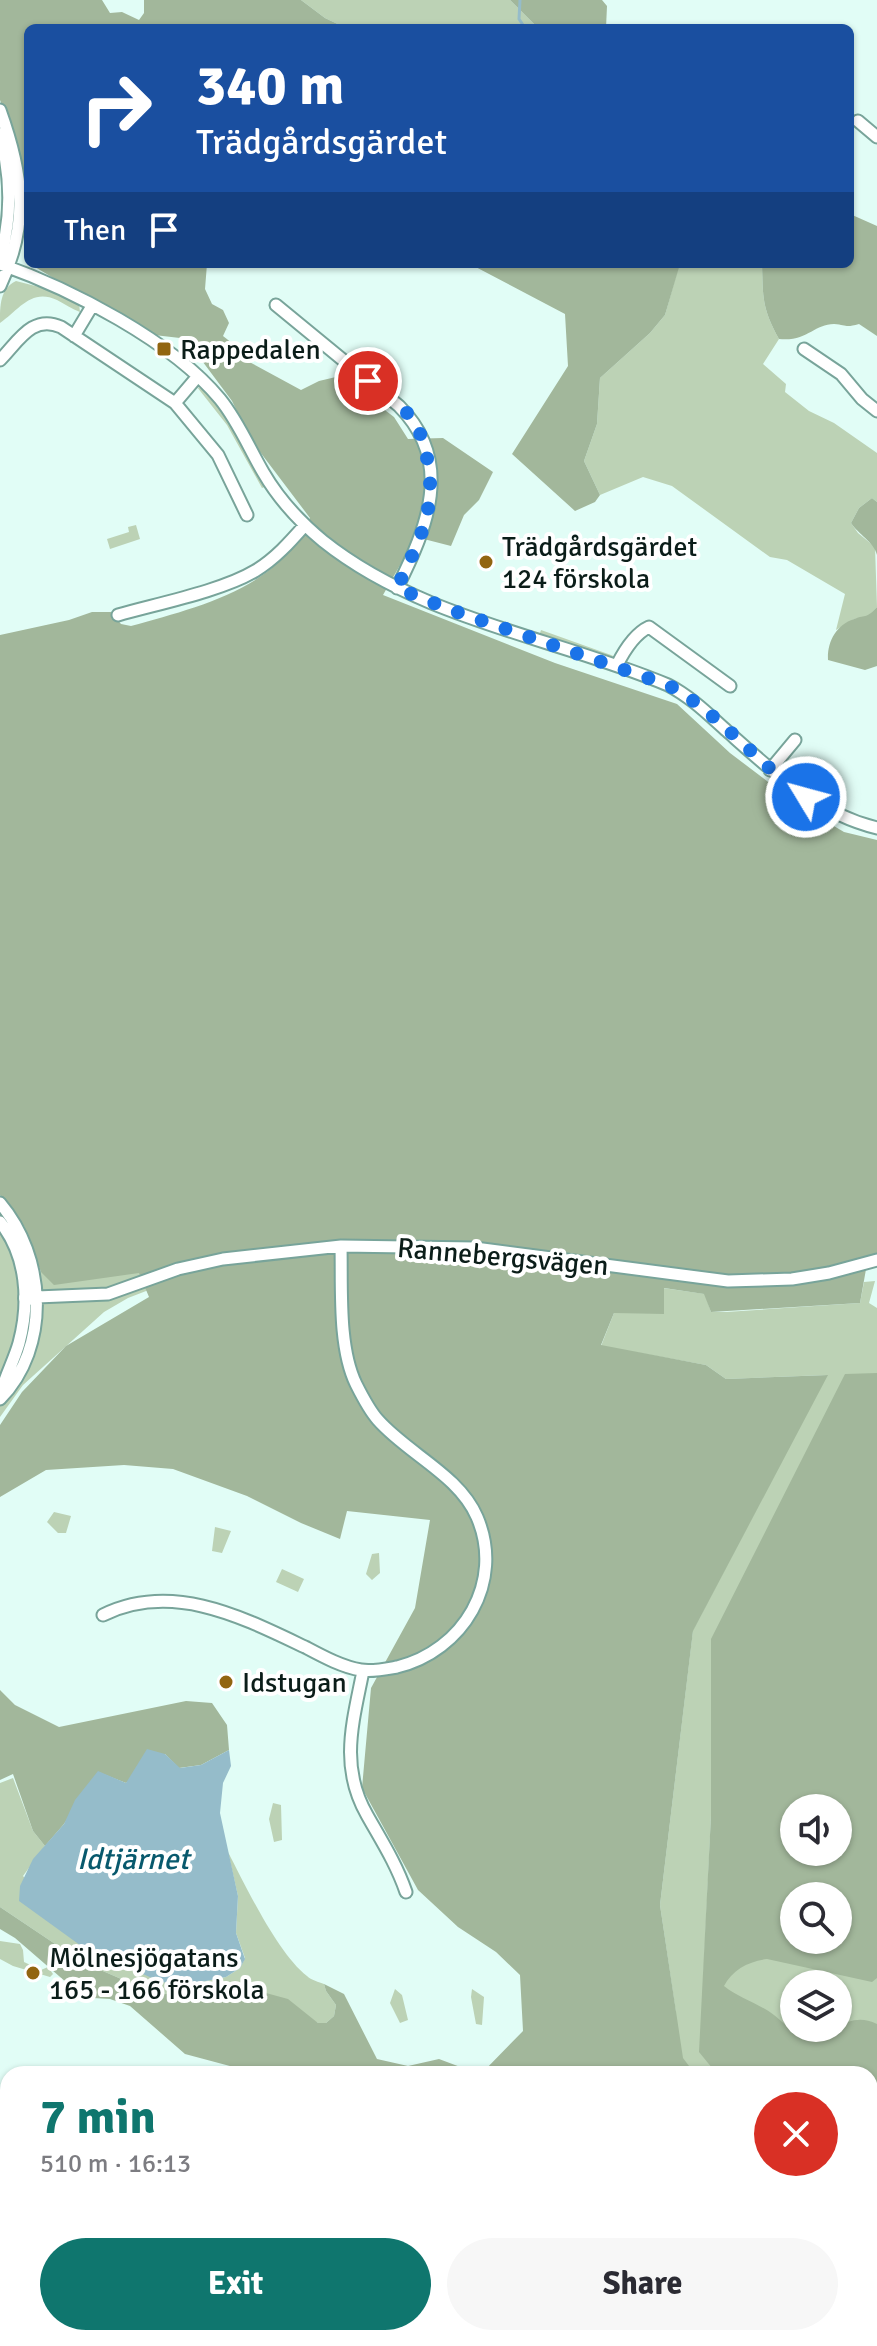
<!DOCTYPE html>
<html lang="en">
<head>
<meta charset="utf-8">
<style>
	:root { --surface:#fff; --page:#f7f7f7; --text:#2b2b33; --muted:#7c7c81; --accent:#0f766e }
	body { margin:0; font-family:Signika,sans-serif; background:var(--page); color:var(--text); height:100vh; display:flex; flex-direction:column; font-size:30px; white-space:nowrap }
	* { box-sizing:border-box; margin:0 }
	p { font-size:26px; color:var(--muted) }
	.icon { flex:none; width:44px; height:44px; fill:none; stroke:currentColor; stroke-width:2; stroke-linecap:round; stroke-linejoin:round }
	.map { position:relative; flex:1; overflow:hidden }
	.drawer { position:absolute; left:0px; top:2066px; width:878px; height:280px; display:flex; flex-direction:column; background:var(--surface); border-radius:24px 24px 0 0; box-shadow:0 2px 6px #0004 }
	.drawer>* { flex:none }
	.guide { position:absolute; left:24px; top:24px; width:830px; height:244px; border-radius:12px; box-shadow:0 2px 6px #0004; background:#1a4fa0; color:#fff; overflow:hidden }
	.fabs { position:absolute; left:780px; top:1794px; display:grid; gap:16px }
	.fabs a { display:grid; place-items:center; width:72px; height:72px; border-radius:50%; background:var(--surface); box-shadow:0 2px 6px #0004; font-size:40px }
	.pin { position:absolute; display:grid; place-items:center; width:68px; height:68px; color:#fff; margin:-34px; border:4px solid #fff; border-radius:50%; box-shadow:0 2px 8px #0007 }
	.me { position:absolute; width:88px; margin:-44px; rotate:307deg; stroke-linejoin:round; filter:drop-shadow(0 0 6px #0008) }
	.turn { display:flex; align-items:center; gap:28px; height:168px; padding:0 40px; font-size:36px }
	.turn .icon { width:104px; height:104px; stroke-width:2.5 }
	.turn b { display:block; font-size:56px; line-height:68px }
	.then { display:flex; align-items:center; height:76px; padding:0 40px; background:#0003; gap:16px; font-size:30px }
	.round { display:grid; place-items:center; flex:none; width:84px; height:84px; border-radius:42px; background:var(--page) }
	.head { display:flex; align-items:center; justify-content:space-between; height:136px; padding:0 40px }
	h1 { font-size:48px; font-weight:700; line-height:60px; color:var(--accent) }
	.action { display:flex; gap:16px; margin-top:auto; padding:16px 40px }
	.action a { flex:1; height:92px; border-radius:48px; background:var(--accent); color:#fff; font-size:32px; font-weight:700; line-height:92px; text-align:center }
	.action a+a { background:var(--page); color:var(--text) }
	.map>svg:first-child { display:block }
</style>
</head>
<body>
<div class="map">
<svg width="877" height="2346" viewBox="0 0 877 2346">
	<rect width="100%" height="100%" fill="#e1fdf6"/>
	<!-- green -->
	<path fill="#bcd2b5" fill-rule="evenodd" d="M301,0H510L538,28H346L325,18Z
		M762,264C763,298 762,308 779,339L763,364L786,384L785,392L809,411L834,423L877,453V502L872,498L859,508L851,523L858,533L875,547L877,607L868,617L854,619L836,630L845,594L787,560L770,557L672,486L643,477L600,495L584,461L597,424L600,378L650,333L665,315L679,265Z
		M16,281L51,290L79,304L80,312C72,309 65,304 57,300C31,288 19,310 0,323C0,305 0,289 16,281Z
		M197,387L203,389L229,420L267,486L262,488L227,425Z
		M136,525L140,539L110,549L107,539L129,532L128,527Z
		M541,630L611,655L615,657L611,659L543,635L540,633Z
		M0,1195L24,1226L41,1272L180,1264L190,1274L128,1298L104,1312L23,1385L0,1417Z
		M875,1281L869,1303L877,1308V1373L711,1815L703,1986L794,1940H838V1896L877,1815V2346H339L347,2338H870V2074H615L676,2013L660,1905L693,1630L827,1375L726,1379L706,1365L601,1346L614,1313L663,1288L705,1294L711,1312H726L860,1303L864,1282ZM794,1984H838V2028H794Z
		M54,1512L71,1516L66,1533H58L47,1522Z
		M215,1527L231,1531L222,1553L212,1551Z
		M379,1553L380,1573L372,1580L366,1574L372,1554Z
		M282,1569L304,1579L298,1592L276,1582Z
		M13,1778L33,1831L45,1846L23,1876L84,1948L108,1957L186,1985L226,1977L240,1968L245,1958L236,1933L238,1896L228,1852C245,1885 278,1954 307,1976C311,1980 319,1982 324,1984L326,1991L336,2005L334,2016L326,2023H318L244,1987L178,1996L149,1991L82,1962L0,1907V1783Z
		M273,1803L281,1805L282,1840L274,1842L269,1819Z
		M0,1941L20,1944L23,1950L24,1962L41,1970L48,1967L53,1974L50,1977L13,1966L0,1959Z
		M395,1989L402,1995L408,2020L400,2023L390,2003Z
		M472,1989L484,1997L482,2025L476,2024L471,1997Z
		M172,2338H210L206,2346H178Z"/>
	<!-- forest -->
	<path fill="#a2b79b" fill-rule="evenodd" d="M0,0H102L110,13L122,12L139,20L144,13V0H301L325,18L346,28H28V183L0,100Z
		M510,0H602L607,6L606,28H538Z
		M850,214L877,226V336L859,324C845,328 847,325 834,324C814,324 807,342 779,339C762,308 763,298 762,264H850Z
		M30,264H207L205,289L212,304L223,310L229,323L223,336L237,347L242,358L301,390L319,381L340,376L394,417L408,439L443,438L493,472L479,500L464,515L451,546L416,537L383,595L555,663L677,704L730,753L800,806L844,832L877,840V1255L868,1258L860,1303L711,1312L704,1294L664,1288V1314L614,1313L601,1345L706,1365L726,1379L828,1375L693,1631L660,1905L683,2058L695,2074H481L523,2031L520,1975L496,1952L458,1927L418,1890L362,1788L371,1688L415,1608L430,1520L347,1511L340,1539L301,1523L247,1496L173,1469L124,1465L46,1470L0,1497V1425L22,1392L66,1346L149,1297L139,1273L54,1285L41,1272L24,1226L0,1195V635L69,620L92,612H111L121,624L131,626C198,607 281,588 310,518L251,440L232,401L194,350L180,338L154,335L120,318Z
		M470,264H680L665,315L650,333L600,378L597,424L584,461L600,495L595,502L575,511L512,454L568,366L565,314Z
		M872,498L877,502V555C874,542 858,534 851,523L859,508Z
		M877,607V666L865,670L828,660C827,642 836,625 854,619C867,614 866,619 877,607Z
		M877,1373V1978L872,1982L767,1959C749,1961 732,1970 724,1986C739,1998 758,2003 774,2015C784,2023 792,2033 806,2034C835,2036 848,2010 877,2024V2281L870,2272V2074H717L699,2052L711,1815V1639L845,1374ZM794,1808H838V1852H794ZM794,1896H838V1940H794Z
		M0,1690L15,1705L59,1727L186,1701L212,1703L227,1725L229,1750L201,1765L179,1768L165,1754L126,1783L98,1772L64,1824L45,1846L33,1831L13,1774L0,1780Z
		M0,1907L82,1962L149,1991L178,1996L244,1987L288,1999L318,2023H326L334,2016L336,2005L326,1991L324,1984L344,1994L377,2059L408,2066L439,2059L479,2074H260L185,2054L130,2006L110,1999L93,1998L74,1989L15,1938L0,1929Z
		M0,2247L8,2250V2338H172L178,2346H0Z
		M870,2299L877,2308V2346H206L210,2338H870Z"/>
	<!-- water -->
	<path fill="#95bcca" d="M147,1749L165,1754L180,1768L201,1765L229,1750L231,1766L223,1783L220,1813L238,1896L236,1933L245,1959L240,1968L226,1977L186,1985L161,1982L84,1948L19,1901L20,1886L33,1859L64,1824L75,1800L98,1771L126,1783Z"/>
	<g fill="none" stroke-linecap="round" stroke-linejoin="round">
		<!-- stream -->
		<path stroke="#95bcca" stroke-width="3" d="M520,0L519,19L525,28"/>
		<!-- minor casing -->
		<g stroke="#78a49a" stroke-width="15">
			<path id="minor" d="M0,110C23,174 30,222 0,286
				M858,121L877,137
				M0,134C11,175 12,218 0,258
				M0,264C71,289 172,341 220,399C238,421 249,448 263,472C278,498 300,522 323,541C422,620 554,637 668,685C691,697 708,714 727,731C773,772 816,813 877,828
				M276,305L399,406C455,462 427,528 397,588
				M74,336L92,306
				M804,349L841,374L862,399L877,411
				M0,360C18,342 32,314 61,327L175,403L218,455L247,515
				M175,403L198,376
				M118,615C156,604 222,591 255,571C275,559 290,542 305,525
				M617,665C624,651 634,634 649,627L730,686
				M770,770L795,740
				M0,1203C46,1257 51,1347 0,1399
				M0,1222C27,1255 30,1302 19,1343C14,1361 4,1378 0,1397
				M37,1297L108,1294L178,1269L223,1259L341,1246L475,1248L728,1281L792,1279L829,1273L877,1260
				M103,1615C172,1581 242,1617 305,1647C322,1656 342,1667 361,1670C372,1672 386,1669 397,1667C463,1651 505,1582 477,1517C459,1475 408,1454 378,1420C369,1410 362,1396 356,1384C338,1347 342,1288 341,1246
				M363,1671C353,1722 339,1766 367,1815C381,1840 396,1863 406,1892
				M0,2120L8,2123"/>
		</g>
		<!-- tertiary casing -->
		<g stroke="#78a49a" stroke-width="18">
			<path id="tertiary" d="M26,1298L37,1297"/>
		</g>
		<!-- minor -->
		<use href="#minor" stroke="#fff" stroke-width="11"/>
		<!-- tertiary -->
		<use href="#tertiary" stroke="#fff" stroke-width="14"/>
	</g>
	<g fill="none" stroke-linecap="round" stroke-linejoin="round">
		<!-- route -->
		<path stroke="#1a73e8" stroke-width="14" stroke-dasharray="0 25.2" d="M368,381C384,394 404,406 415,423C421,433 424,446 427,458C438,509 418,543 397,588L451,610L668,685C720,713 757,764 806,797"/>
	</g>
	<!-- markers -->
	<g fill="#926510" stroke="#fff" stroke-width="3">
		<rect x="156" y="341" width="16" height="16" rx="4"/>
		<circle cx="486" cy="562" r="8"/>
		<circle cx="226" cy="1682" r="8"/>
		<circle cx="33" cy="1973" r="8"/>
	</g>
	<g text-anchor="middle" stroke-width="8" stroke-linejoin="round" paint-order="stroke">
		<!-- poi labels -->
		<g font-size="28" fill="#0b1d19" stroke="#fff" text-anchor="start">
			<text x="180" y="359">Rappedalen</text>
			<text x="502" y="556">Trädgårdsgärdet<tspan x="502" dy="32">124 förskola</tspan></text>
			<text x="242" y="1692">Idstugan</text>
			<text x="49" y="1967">Mölnesjögatans<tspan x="49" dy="32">165 - 166 förskola</tspan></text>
		</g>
		<!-- street labels -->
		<g font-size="28" fill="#0b1d19" stroke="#fff">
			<text transform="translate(503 1256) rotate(5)" y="10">Rannebergsvägen</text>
		</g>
		<!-- water labels -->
		<g font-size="30" font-style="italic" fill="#08596d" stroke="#fff">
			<text x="133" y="1869">Idtjärnet</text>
		</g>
	</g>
</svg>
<div class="fabs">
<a><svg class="icon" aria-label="sound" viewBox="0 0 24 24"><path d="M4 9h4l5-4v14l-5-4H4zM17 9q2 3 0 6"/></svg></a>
<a><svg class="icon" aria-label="search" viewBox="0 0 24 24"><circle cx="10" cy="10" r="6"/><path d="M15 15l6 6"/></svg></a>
<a><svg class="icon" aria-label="layers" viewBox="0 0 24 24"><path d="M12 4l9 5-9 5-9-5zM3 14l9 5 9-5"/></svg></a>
</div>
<div class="pin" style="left:368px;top:381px;background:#d93025"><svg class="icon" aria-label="arrive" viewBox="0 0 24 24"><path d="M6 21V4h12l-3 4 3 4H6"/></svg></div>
<svg class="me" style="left:806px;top:797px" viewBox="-20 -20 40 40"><circle r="17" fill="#1a73e8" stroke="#fff" stroke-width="3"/><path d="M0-11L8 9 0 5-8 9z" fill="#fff"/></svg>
<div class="guide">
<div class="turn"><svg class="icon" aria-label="right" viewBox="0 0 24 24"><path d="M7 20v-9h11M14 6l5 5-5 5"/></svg><div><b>340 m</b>Trädgårdsgärdet</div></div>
<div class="then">Then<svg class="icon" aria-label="arrive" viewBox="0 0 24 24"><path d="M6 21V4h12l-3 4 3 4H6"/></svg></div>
</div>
<section class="drawer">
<div class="head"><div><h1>7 min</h1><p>510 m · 16:13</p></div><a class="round" style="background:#d93025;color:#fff"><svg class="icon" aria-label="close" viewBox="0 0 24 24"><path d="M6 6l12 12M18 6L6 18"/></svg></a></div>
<div class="action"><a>Exit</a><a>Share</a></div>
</section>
</div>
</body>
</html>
